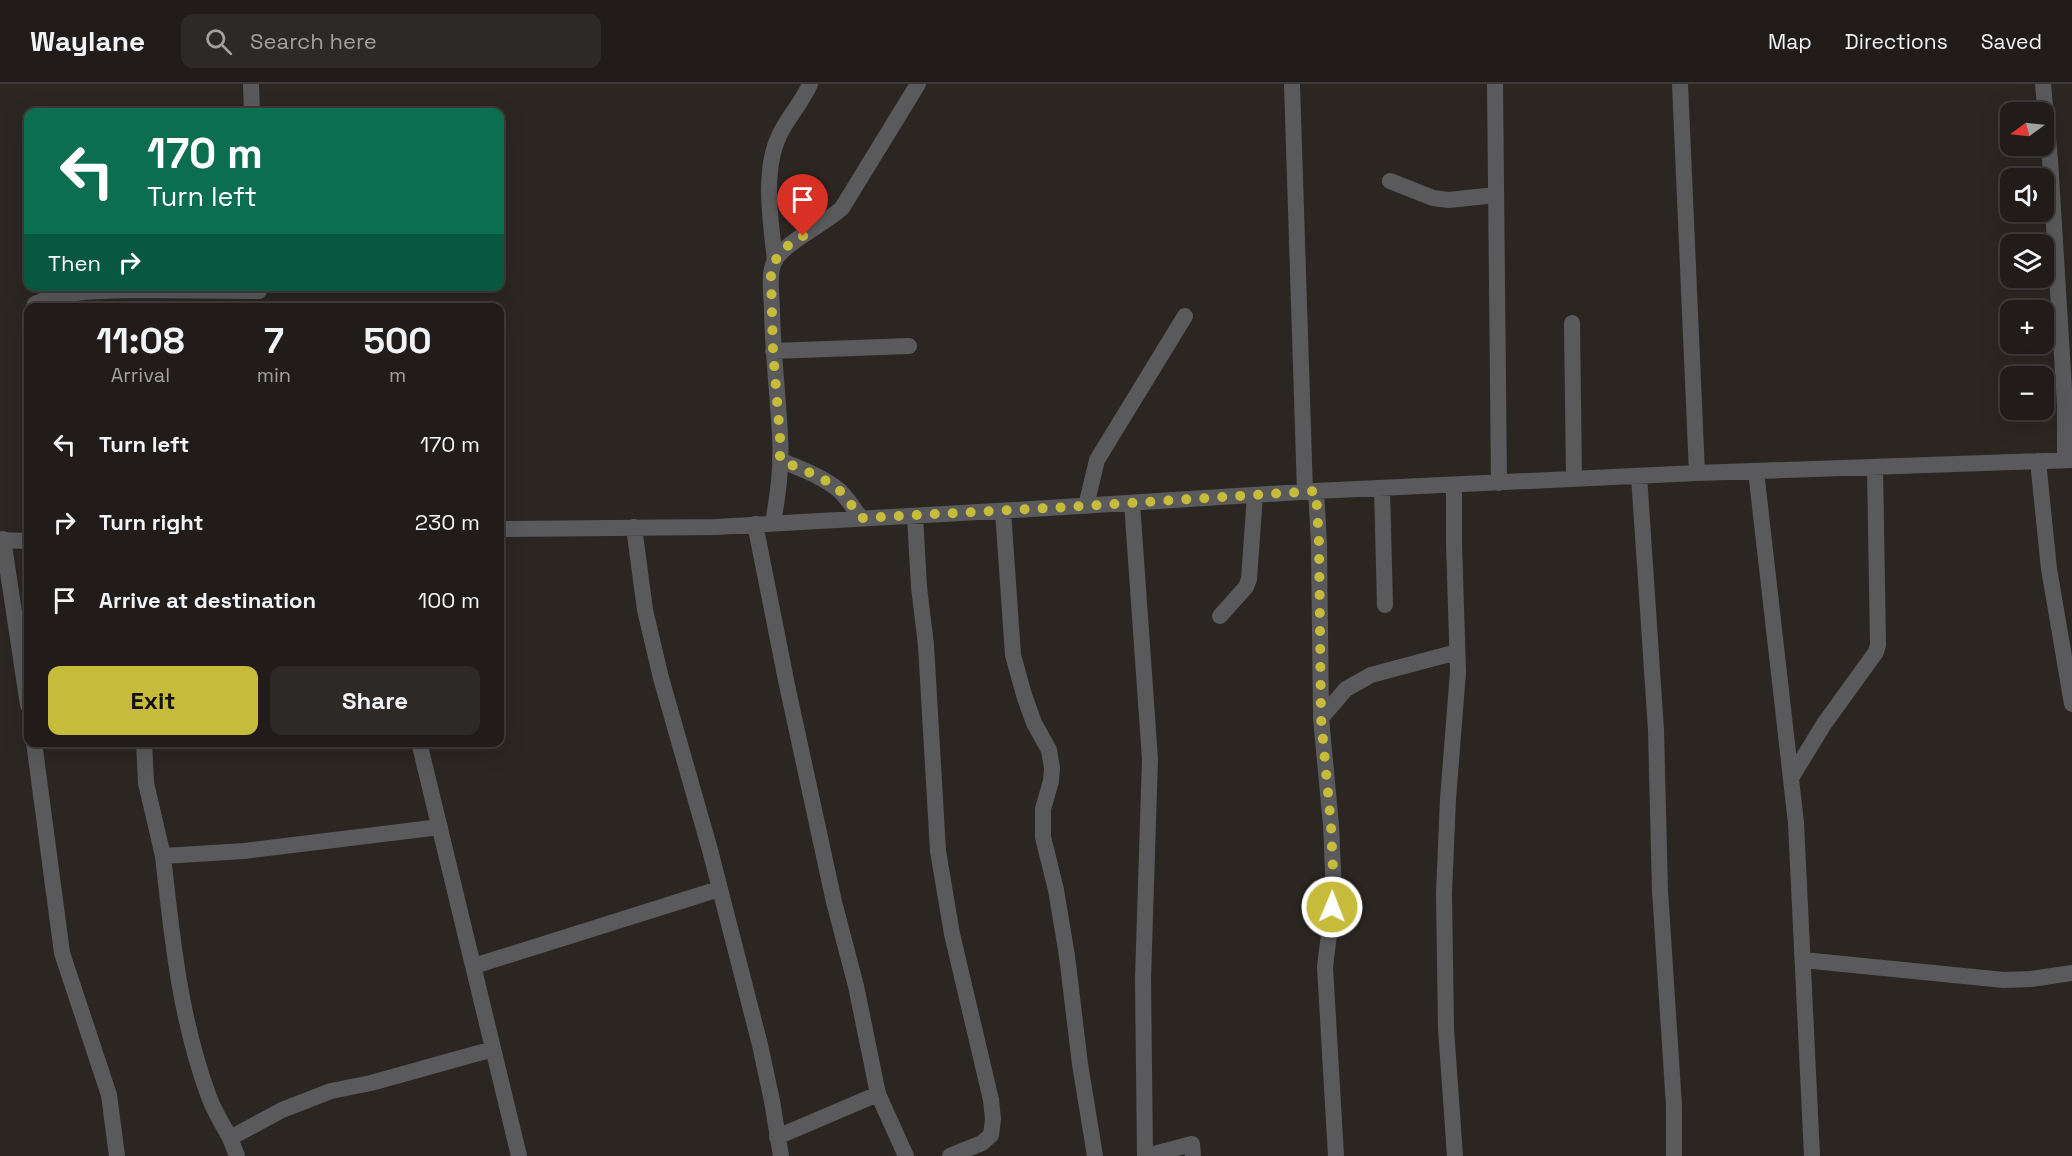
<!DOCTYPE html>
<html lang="en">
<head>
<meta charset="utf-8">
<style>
	:root { --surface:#211c1a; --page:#2d2927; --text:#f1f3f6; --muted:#a2a1a2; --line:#3e3a39; --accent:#c7bb3b }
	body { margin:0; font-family:"Space Grotesk",sans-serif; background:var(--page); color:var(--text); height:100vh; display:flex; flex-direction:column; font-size:22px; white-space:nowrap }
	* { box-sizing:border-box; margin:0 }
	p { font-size:20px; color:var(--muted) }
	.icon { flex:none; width:33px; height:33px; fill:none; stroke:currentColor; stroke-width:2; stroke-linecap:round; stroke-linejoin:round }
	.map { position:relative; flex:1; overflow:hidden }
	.side { position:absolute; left:24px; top:219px; width:480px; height:444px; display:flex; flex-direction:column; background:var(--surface); border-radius:12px; box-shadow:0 6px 24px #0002,0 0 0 2px var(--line) }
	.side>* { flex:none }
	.top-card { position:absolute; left:24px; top:24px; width:480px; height:183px; border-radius:12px; box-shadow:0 6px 24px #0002,0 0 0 2px var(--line); background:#0b6e4f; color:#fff; overflow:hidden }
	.needle { width:39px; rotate:255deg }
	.fabs { position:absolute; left:2000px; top:18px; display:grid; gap:12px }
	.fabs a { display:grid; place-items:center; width:54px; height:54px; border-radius:12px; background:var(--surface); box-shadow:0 6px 24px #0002,0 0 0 2px var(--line); font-size:30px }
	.pin { position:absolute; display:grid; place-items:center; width:51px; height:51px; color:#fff; margin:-62px -26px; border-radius:50% 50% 50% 0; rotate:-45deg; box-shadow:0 0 6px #0007 }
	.pin .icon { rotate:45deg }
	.me { position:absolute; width:66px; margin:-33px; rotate:1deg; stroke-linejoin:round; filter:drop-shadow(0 0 4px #0008) }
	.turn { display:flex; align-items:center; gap:21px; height:126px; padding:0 24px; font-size:27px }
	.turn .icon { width:78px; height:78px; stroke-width:2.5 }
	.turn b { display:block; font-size:42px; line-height:51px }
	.then { display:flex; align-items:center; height:57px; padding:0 24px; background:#0003; gap:12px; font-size:22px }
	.eta { display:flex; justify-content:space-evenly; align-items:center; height:102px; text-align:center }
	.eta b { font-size:36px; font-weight:700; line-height:42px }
	.cta { display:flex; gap:12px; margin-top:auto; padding:12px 24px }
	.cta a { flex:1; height:69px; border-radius:12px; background:var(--accent); color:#111; font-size:24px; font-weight:700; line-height:69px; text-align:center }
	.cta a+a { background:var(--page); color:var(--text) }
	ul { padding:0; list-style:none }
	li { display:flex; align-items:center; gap:18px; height:78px; padding:0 24px }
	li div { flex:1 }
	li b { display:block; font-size:22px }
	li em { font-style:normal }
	header { display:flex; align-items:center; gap:36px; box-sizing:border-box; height:84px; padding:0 30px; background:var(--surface); border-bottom:2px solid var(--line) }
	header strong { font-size:28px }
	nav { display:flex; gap:33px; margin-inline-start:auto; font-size:21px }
	.search { width:420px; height:54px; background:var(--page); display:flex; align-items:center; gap:15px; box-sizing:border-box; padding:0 21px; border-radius:12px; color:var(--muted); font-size:22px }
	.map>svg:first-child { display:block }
</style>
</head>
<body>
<header>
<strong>Waylane</strong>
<div class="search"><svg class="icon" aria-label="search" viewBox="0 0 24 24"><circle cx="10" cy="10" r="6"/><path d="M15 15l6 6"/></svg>Search here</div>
<nav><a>Map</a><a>Directions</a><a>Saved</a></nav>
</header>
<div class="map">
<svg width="2072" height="1072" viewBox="0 0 2072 1072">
	<rect width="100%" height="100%" fill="#2c2622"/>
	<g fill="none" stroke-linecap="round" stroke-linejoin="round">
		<!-- minor -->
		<path stroke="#5a5a5d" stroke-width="16" d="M251,0L252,28
			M1292,0L1305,408
			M1495,0L1499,399
			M1680,0L1697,389
			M2043,0L2050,76L2065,321V376
			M1390,97L1433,114L1449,116L1496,111
			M775,177C771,139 762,88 779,52C787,34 802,19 810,0
			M34,224L35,220C66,206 101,207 134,206C176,206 217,207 259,207
			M1572,239L1574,395
			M773,267L909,262
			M780,376C800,385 823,392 840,407C848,415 854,425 861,434
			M2038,377L2049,485L2072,620
			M1756,387L1796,739L1812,1072
			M1639,392L1656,646L1660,807L1674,1022V1072
			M1454,401V459L1458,588L1448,715L1444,809L1446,945L1455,1072
			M1382,404L1385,521
			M1316,407L1319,459L1321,634L1331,741L1334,809L1325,883L1336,1072
			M1132,419L1150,675L1143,895L1145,1072
			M1086,422L1097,376L1185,232
			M1003,427L1013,571L1024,611L1034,639L1049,666L1052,684L1051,697L1043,725V753L1056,806L1067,872L1080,980L1095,1072
			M915,432L919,503L926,561L938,767L952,850L991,1016L993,1035L991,1051L982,1059L950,1072
			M773,439C778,410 782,382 780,352C778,311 773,270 772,228C772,212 768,193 774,178C783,159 825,140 842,124L918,0
			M755,440L787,601L834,818L856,902L878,1010L906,1072
			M634,443L645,526L661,594L710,766L760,961L772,1017L781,1072
			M500,445L715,443L1032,425L1316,407L1697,389L2072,376
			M3,455L28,621
			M0,456L28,457
			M1220,532L1246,503L1249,495L1255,411
			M1321,634L1346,605L1371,591L1457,568
			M34,658L62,869L109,1011L117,1072
			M144,658L146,699L163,772L244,767L440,743
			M419,658L519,1072
			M1791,694L1824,640L1876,568L1878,561L1875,383
			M163,772C172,854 180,935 209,1013C214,1027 223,1041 230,1054
			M1803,876L2004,896L2031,895L2072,889
			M474,882L719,805
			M777,1053L878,1010
			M237,1072L230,1054L282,1026L331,1007L371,999L493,965
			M1146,1072L1192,1060L1193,1072"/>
	</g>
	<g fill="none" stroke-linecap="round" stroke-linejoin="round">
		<!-- route -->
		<path stroke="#c7bb3b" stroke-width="10" stroke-dasharray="0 18" d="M803,152L783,165L775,177L771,192L773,267L780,353V376C800,385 823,392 840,407C848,415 854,425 861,434L1068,423L1316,407L1319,459L1321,634L1331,741L1334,809L1332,823"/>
	</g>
</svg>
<div class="fabs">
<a><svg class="needle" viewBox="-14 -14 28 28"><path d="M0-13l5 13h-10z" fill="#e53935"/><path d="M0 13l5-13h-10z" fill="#a2a1a2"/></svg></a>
<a><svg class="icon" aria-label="sound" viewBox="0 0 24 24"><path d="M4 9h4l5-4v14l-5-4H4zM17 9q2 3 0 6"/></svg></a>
<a><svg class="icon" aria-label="layers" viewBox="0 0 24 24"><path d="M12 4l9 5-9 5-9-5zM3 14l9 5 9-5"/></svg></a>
<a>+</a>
<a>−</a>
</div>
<div class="pin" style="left:803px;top:152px;background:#d93025"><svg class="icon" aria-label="arrive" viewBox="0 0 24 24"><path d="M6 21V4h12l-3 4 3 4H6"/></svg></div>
<svg class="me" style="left:1332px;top:823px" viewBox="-20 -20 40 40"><circle r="17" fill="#c7bb3b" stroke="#fff" stroke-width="3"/><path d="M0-11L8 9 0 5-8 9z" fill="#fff"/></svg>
<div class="top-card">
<div class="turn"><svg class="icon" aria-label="left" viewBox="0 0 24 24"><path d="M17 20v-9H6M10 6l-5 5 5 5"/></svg><div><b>170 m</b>Turn left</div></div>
<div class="then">Then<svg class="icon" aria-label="right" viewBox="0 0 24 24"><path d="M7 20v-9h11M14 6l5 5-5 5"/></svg></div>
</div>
<section class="side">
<div class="eta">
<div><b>11:08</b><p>Arrival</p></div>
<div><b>7</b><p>min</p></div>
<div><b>500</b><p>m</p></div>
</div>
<ul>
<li><svg class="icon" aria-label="left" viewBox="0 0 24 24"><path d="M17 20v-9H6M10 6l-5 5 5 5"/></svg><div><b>Turn left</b></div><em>170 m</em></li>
<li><svg class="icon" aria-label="right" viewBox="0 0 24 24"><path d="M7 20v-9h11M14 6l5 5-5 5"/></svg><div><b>Turn right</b></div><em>230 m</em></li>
<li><svg class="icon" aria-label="arrive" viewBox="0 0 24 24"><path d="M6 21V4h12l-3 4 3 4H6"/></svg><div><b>Arrive at destination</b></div><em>100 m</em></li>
</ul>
<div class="cta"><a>Exit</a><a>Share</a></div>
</section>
</div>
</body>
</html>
